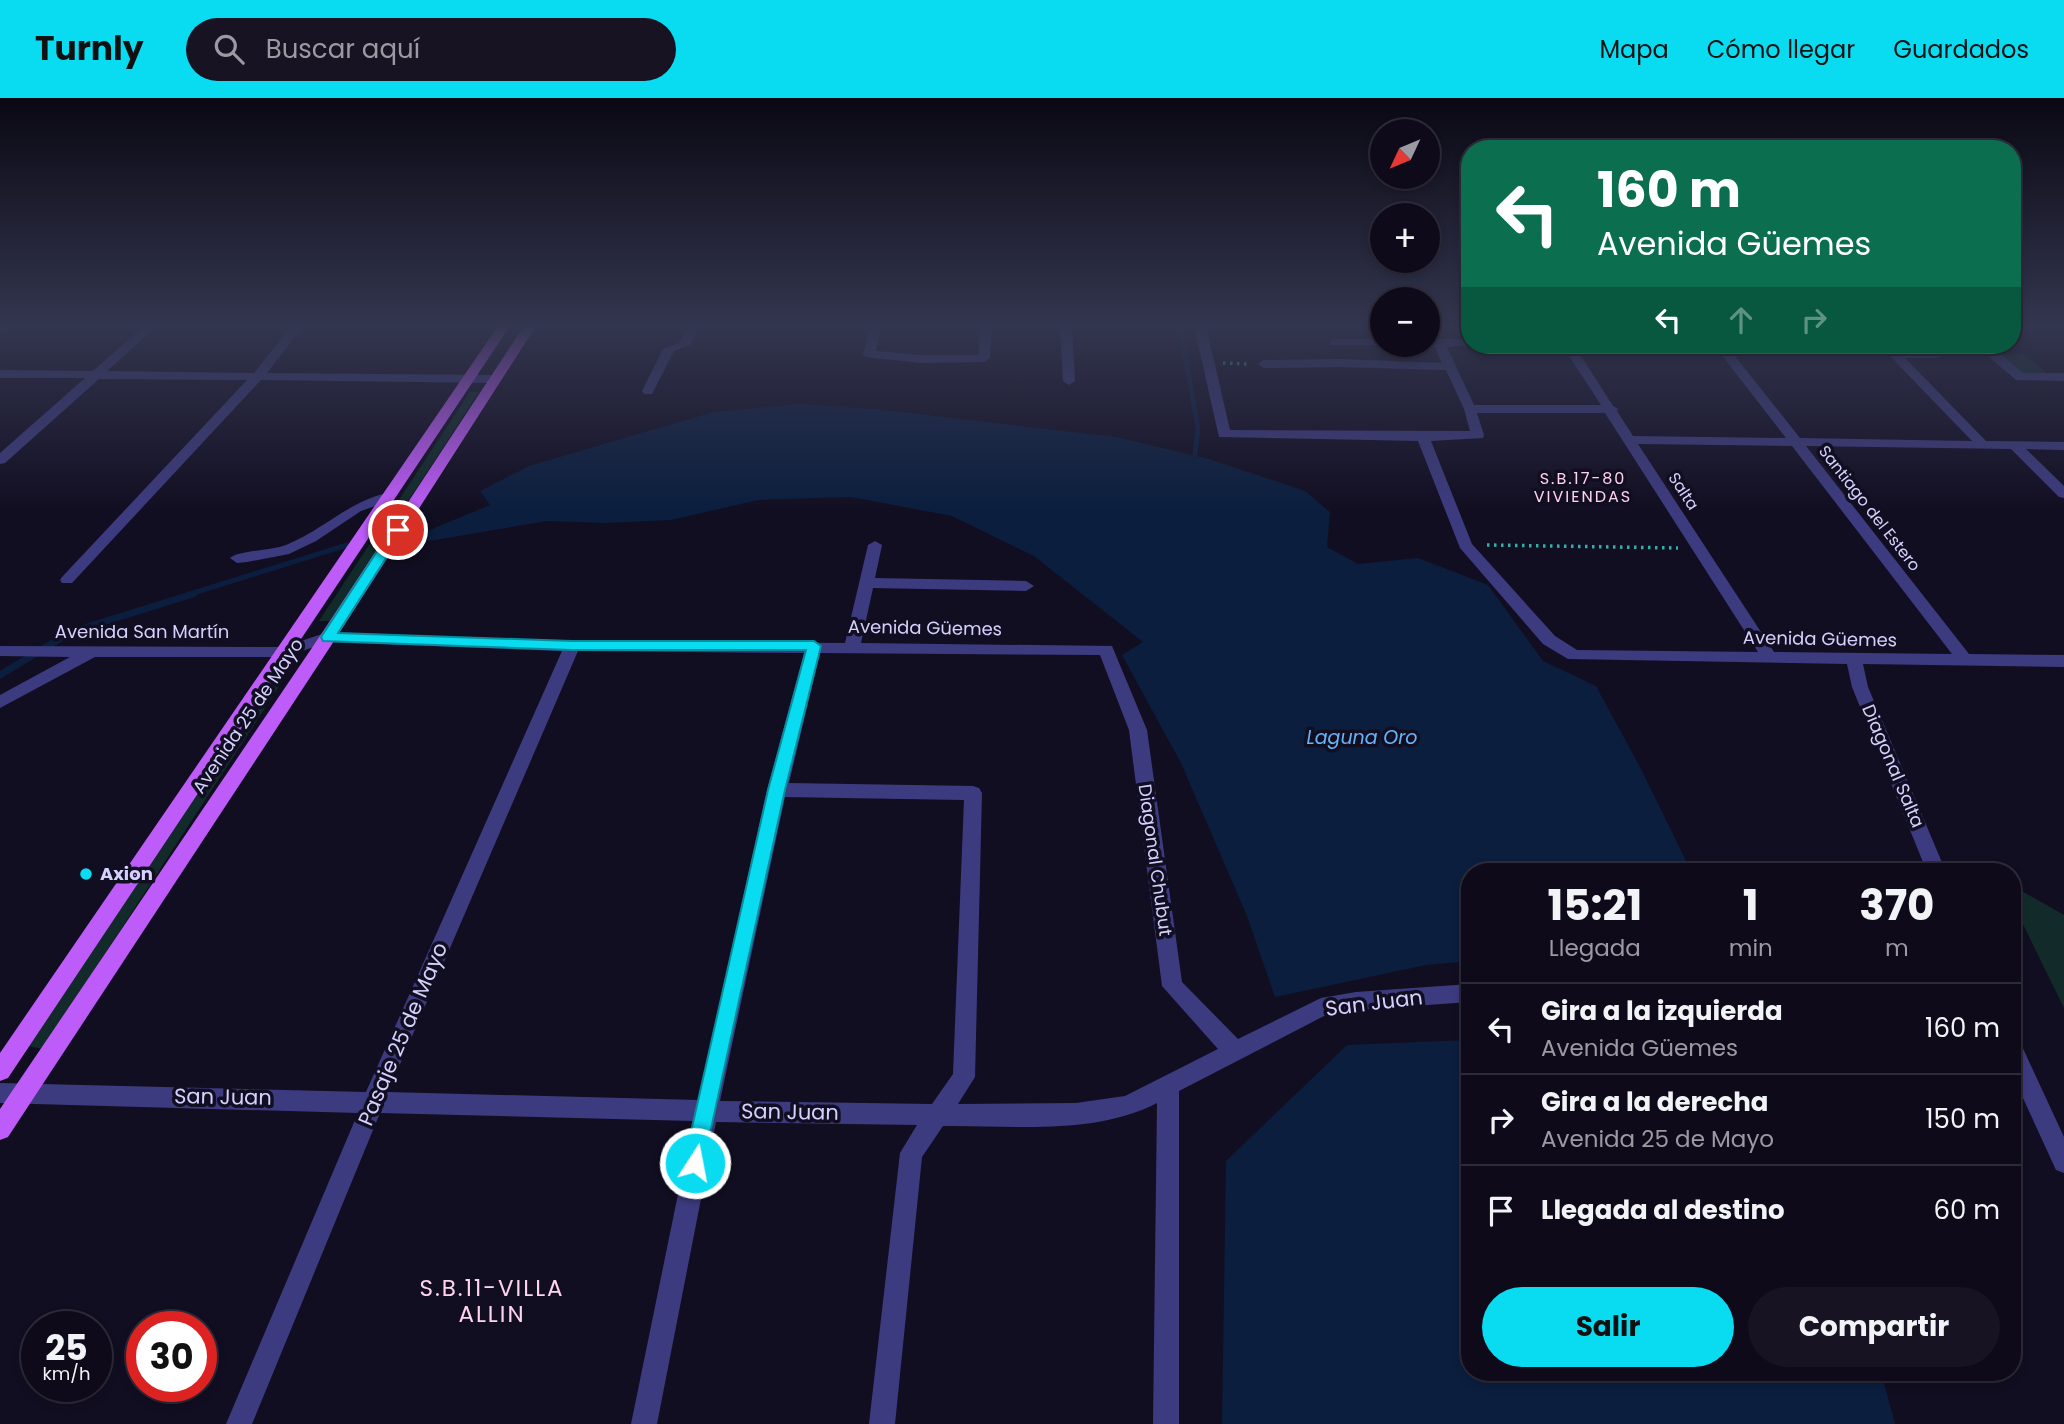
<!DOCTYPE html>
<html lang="es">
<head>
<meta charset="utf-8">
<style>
	:root { --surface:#0e0a1a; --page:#171323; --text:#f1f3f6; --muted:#9b9aa2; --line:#2e2b39; --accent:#09dbf1 }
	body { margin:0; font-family:Poppins,sans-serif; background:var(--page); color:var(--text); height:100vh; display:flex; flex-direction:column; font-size:26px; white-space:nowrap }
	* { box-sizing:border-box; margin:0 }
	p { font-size:23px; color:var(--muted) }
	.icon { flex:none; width:38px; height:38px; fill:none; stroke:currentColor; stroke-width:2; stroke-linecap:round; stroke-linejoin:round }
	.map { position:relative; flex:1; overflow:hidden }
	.sheet { position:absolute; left:1461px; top:765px; width:560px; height:518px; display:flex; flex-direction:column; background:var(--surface); border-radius:28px; box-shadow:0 4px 10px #0003,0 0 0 2px var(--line) }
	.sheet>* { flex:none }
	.hud { position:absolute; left:1461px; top:42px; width:560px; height:214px; border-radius:28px; box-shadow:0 4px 10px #0003,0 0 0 2px var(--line); background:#0b6e4f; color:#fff; overflow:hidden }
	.needle { width:46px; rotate:226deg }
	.tools { position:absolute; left:1370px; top:21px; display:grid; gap:14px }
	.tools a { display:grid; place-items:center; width:70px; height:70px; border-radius:50%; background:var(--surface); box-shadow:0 4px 10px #0003,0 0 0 2px var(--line); font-size:35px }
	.speed { position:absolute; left:21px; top:1213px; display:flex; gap:14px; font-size:35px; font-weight:700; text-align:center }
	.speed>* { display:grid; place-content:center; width:91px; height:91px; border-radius:50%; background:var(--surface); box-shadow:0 4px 10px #0003,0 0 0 2px var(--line); line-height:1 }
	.speed small { font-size:18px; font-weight:400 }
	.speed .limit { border:10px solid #d22; background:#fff; color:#111 }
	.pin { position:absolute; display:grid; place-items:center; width:60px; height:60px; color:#fff; margin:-30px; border:4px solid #fff; border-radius:50%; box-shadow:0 2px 7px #0007 }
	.me { position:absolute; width:77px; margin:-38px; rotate:11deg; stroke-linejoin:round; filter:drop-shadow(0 0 5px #0008) }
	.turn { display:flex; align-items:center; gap:24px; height:147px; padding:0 21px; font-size:32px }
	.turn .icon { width:91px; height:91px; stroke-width:2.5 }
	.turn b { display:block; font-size:49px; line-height:60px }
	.lanes { display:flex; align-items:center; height:66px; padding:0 21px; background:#0003; justify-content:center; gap:35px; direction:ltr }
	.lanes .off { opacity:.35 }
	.eta { display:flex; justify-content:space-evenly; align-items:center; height:119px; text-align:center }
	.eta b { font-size:42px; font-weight:700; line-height:49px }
	.cta { display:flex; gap:14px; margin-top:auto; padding:14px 21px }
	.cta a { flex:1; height:80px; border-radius:42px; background:var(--accent); color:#111; font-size:28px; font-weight:700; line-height:80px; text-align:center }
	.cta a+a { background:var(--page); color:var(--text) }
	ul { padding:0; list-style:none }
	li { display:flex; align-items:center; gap:21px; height:91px; padding:0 21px; border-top:2px solid var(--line) }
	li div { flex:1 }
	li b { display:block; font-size:26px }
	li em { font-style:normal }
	header { display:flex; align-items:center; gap:42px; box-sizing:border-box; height:98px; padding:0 35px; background:var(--accent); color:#111 }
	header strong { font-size:33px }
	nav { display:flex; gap:38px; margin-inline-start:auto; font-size:24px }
	.search { width:490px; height:63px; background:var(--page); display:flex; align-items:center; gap:18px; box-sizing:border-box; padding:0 24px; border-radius:38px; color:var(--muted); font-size:26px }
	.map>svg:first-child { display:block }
</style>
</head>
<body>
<header>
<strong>Turnly</strong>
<div class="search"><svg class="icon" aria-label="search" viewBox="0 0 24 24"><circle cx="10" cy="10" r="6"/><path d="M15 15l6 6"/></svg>Buscar aquí</div>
<nav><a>Mapa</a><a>Cómo llegar</a><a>Guardados</a></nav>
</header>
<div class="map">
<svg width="2064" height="1326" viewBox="0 0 2064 1326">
	<rect width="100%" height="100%" fill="#120e22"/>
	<!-- green -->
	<path fill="#122b2a" d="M1994,256H2024L2048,276H2018Z
		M470,294H479L330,523H319Z
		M287,563L295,564L43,951L28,948Z
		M2013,788L2064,817V910L2013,806Z"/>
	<!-- water -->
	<path fill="#0b1e3e" d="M798,306L875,311L1116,339L1209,361L1305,393L1330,414L1327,449L1358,466L1418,460L1488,487L1543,563L1596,588L1641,671L1691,773L1470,774V863L1426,867L1275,899L1247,818L1181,665L1122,557L1143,544L1034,458L952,418L851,399L758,402L671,422L605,425L547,423L423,444L425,434L490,407L480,393L529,368L713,314Z
		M1470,942V1274H1881L1895,1326H1222L1226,1063L1347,947Z"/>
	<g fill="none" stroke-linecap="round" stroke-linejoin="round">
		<!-- stream-far1 -->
		<path stroke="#0b1e3e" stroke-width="5" d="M1180,228L1198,330L1195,357
			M413,435L425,434
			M187,497L347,447"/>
		<!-- stream -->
		<path stroke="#0b1e3e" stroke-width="7" d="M0,577L71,534L193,496"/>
		<!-- path -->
		<path stroke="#33afa7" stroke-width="3.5" stroke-dasharray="2.5 4.5" stroke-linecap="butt" d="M1948,256H1978
			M1223,265L1249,266
			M1487,447L1678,450"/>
		<!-- minor -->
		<path fill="#3d3b7f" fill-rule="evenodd" d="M0,228H12L0,236Z
			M144,228H157L107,273L254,275L291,228H303L267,275L496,277L502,281L496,285L261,282L72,485H62L60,482L62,479L247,282L99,281L5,365L0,366V355L85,280H0V272L93,273Z
			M688,228H700L690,247L674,253L652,296H644L642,293L663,251L679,245Z
			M870,228H882L876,253L923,257H978L980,228H992L990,260L984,264L923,265L865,259L863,256Z
			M1060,228H1072L1075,283L1069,287L1063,283Z
			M1194,228H1206L1230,332L1470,333L1464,311L1446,272L1341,269L1264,270L1258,266L1264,262L1341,261L1442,265L1435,249L1423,247H1428V241H1470V247H1474L1447,249L1474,307H1601L1562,247H1574L1613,308L1618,311L1617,313L1633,338L1786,340L1714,247H1726L1800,340L1972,343L1889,257L1895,253H1940V259L1936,260H1905L1986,343L2064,344V352L2026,351L2064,388V400L2059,399L2011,351L1806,348L1969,556L2064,557V569L1863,566L1868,589L1946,774H1927L1852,589L1847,566L1568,561L1543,546L1460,450L1418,343L1219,339ZM1477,315H1605L1758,554L1577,552L1555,538L1472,446L1431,343L1483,340L1484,337ZM1638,346L1792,348L1952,556L1774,554Z
			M1334,241H1382V247H1387H1330V243Z
			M1989,253H1997L2023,275H2064V283L2016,282L1989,259Z
			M387,395L394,399L392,402L361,413L316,443L289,456L247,464L237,465L230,460C238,452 272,453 286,447C323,432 348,404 387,395Z
			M875,443L882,447L875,480L1026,483L1034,488L1026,493L873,490L861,545L1112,548L1147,632L1182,884L1238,941L1321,900L1356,894L1470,886V904L1356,912L1324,918L1179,993V1326H1153L1157,1005C1093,1038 1013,1027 943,1028L922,1059L895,1326H869L900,1055L917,1027L716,1024L657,1326H631L693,1023L380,1015L252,1326H226L358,1015L0,1005V985L366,994L562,553L329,544L284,559H95L0,610V597L70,559L0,558V548L283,549L328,534L572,543L845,545L868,447ZM578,553L804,555L767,692L698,1002L388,994ZM820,555L1100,557L1129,632L1162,888L1218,951L1125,998L1076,1005L958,1006L975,979L982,695L979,690L973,688L789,685ZM785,699L964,702L953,976L932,1006L720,1003Z
			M2012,941L2020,944L2064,1039V1075L2056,1072L2012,976Z"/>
		<!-- major -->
		<path fill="#be5cf9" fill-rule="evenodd" d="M498,228H510L8,980L0,983V955Z
			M524,228H536L334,543L8,1039L0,1042V1011L322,535Z"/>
	</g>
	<!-- sky -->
	<linearGradient id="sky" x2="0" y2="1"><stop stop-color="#0a0813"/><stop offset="0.55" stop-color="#33364f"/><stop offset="1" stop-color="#33364f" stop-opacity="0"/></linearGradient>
	<rect width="2064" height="414" fill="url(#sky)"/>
	<!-- route -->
	<path fill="#09dbf1" stroke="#068e9d" stroke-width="2" d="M398,428L404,432L338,535L572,543H814L821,548L785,692L702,1072L695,1075L687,1072L684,1065L768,692L806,552H572L323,543L321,539L323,536L393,429Z"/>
	<!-- markers -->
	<circle fill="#09dbf1" stroke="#120e22" stroke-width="2.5" cx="86" cy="776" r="7"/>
	<g text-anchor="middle" stroke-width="7" stroke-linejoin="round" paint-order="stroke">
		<!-- far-neighbourhood labels -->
		<g font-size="16" letter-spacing="2" fill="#fdd3ee" stroke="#120e22">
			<text x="1583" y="386">S.B.17-80<tspan x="1583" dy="18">VIVIENDAS</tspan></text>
		</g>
		<!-- far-street labels -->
		<g font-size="16" fill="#d5d1fd" stroke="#120e22">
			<text transform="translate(1684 393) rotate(57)" y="6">Salta</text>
			<text transform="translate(1870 410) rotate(52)" y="6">Santiago del Estero</text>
		</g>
		<!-- street labels -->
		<g font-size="18" fill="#d5d1fd" stroke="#120e22">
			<text transform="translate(925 530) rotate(1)" y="6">Avenida Güemes</text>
			<text x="142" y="540">Avenida San Martín</text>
			<text transform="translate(1820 541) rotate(1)" y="6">Avenida Güemes</text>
			<text transform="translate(248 618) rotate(-56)" y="6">Avenida 25 de Mayo</text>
			<text transform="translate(1893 668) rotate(67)" y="6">Diagonal Salta</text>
			<text transform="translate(1155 762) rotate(82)" y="6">Diagonal Chubut</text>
		</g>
		<!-- poi labels -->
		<g font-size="18" font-weight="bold" fill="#d5d1fd" stroke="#120e22" text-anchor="start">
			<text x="100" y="782">Axion</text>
		</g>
		<!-- water labels -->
		<g font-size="19" font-style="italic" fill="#63b4f9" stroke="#120e22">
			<text x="1362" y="646">Laguna Oro</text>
		</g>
		<!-- near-street labels -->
		<g font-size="21" fill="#d5d1fd" stroke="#120e22">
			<text transform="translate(1374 905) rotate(-7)" y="7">San Juan</text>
			<text transform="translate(403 936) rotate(-67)" y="7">Pasaje 25 de Mayo</text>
			<text transform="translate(223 999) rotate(1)" y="7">San Juan</text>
			<text transform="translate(790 1014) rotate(1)" y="7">San Juan</text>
		</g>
		<!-- near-neighbourhood labels -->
		<g font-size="23" letter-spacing="2" fill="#fdd3ee" stroke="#120e22">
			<text x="492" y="1198">S.B.11-VILLA<tspan x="492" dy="26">ALLIN</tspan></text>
		</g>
	</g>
</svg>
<div class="tools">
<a><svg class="needle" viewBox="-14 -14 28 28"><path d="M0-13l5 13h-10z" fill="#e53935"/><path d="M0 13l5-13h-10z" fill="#9b9aa2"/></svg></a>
<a>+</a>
<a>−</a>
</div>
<div class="speed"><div>25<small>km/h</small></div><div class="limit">30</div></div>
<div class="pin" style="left:398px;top:432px;background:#d93025"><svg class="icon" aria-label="arrive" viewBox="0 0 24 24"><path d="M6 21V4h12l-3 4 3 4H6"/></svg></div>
<svg class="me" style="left:695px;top:1065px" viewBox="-20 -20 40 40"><circle r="17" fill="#09dbf1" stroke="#fff" stroke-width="3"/><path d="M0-11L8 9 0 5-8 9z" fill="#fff"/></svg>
<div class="hud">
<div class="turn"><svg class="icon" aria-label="left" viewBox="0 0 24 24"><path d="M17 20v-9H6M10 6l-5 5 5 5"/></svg><div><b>160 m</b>Avenida Güemes</div></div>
<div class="lanes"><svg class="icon" aria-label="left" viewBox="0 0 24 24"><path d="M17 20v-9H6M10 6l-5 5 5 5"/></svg><svg class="icon off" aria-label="ahead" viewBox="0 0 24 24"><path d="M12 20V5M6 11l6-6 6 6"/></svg><svg class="icon off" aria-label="right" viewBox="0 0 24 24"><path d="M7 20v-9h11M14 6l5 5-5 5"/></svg></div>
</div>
<section class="sheet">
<div class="eta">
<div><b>15:21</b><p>Llegada</p></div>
<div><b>1</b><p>min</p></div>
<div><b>370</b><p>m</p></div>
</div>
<ul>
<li><svg class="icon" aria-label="left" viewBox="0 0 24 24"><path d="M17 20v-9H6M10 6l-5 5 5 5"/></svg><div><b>Gira a la izquierda</b><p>Avenida Güemes</p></div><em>160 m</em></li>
<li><svg class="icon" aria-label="right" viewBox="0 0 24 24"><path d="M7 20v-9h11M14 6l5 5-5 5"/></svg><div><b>Gira a la derecha</b><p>Avenida 25 de Mayo</p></div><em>150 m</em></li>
<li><svg class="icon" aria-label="arrive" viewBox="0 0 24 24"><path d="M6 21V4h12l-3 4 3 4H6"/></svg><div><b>Llegada al destino</b></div><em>60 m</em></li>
</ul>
<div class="cta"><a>Salir</a><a>Compartir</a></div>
</section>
</div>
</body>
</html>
